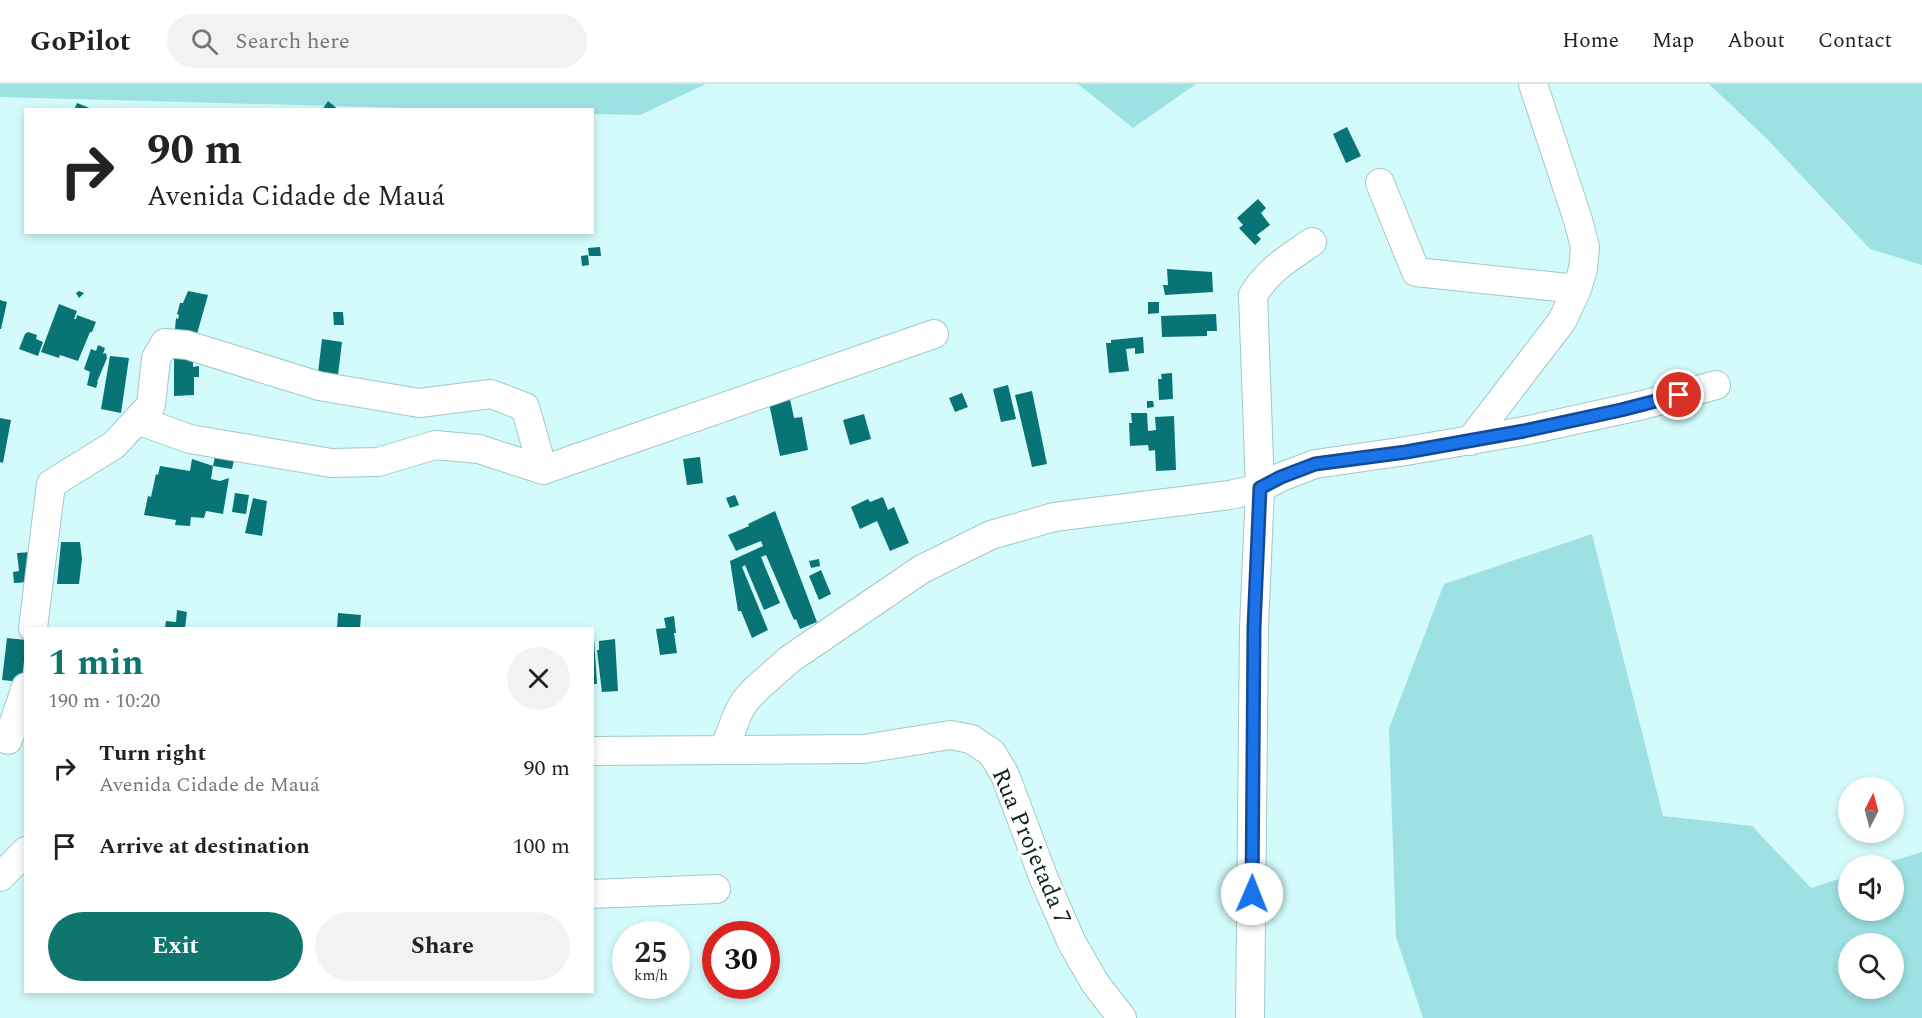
<!DOCTYPE html>
<html lang="en">
<head>
<meta charset="utf-8">
<style>
	:root { --surface:#fff; --page:#f2f2f2; --text:#222; --muted:#767676; --line:#e0e0e0; --accent:#0f766e }
	body { margin:0; font-family:Spectral,serif; background:var(--page); color:var(--text); height:100vh; display:flex; flex-direction:column; font-size:22px; white-space:nowrap }
	* { box-sizing:border-box; margin:0 }
	p { font-size:20px; color:var(--muted) }
	.icon { flex:none; width:33px; height:33px; fill:none; stroke:currentColor; stroke-width:2; stroke-linecap:round; stroke-linejoin:round }
	.map { position:relative; flex:1; overflow:hidden }
	.panel { position:absolute; left:24px; top:543px; width:570px; height:366px; display:flex; flex-direction:column; background:var(--surface); border-radius:0px; box-shadow:0 3px 9px #0003 }
	.panel>* { flex:none }
	.guide { position:absolute; left:24px; top:24px; width:570px; height:126px; border-radius:0px; box-shadow:0 3px 9px #0003; background:#fff; color:var(--text); overflow:hidden }
	.needle { width:39px; rotate:6deg }
	.buttons { position:absolute; left:1838px; top:693px; display:grid; gap:12px }
	.buttons a { display:grid; place-items:center; width:66px; height:66px; border-radius:50%; background:var(--surface); box-shadow:0 3px 9px #0003; font-size:30px }
	.speed { position:absolute; left:612px; top:837px; display:flex; gap:12px; font-size:30px; font-weight:700; text-align:center }
	.speed>* { display:grid; place-content:center; width:78px; height:78px; border-radius:50%; background:var(--surface); box-shadow:0 3px 9px #0003; line-height:1 }
	.speed small { font-size:15px; font-weight:400 }
	.speed .limit { border:9px solid #d22; background:#fff; color:#111 }
	.pin { position:absolute; display:grid; place-items:center; width:51px; height:51px; color:#fff; margin:-26px; border:3px solid #fff; border-radius:50%; box-shadow:0 2px 6px #0007 }
	.me { position:absolute; width:66px; margin:-33px; rotate:1deg; stroke-linejoin:round; filter:drop-shadow(0 0 4px #0008) }
	.turn { display:flex; align-items:center; gap:21px; height:126px; padding:0 24px; font-size:27px }
	.turn .icon { width:78px; height:78px; stroke-width:2.5 }
	.turn b { display:block; font-size:42px; line-height:51px }
	.round { display:grid; place-items:center; flex:none; width:63px; height:63px; border-radius:32px; background:var(--page) }
	.overview { display:flex; align-items:center; justify-content:space-between; height:102px; padding:0 24px }
	h1 { font-size:36px; font-weight:700; line-height:45px; color:var(--accent) }
	.button { display:flex; gap:12px; margin-top:auto; padding:12px 24px }
	.button a { flex:1; height:69px; border-radius:36px; background:var(--accent); color:#fff; font-size:24px; font-weight:700; line-height:69px; text-align:center }
	.button a+a { background:var(--page); color:var(--text) }
	ul { padding:0; list-style:none }
	li { display:flex; align-items:center; gap:18px; height:78px; padding:0 24px }
	li div { flex:1 }
	li b { display:block; font-size:22px }
	li em { font-style:normal }
	header { display:flex; align-items:center; gap:36px; box-sizing:border-box; height:84px; padding:0 30px; background:var(--surface); border-bottom:2px solid var(--line) }
	header strong { font-size:28px }
	nav { display:flex; gap:33px; margin-inline-start:auto; font-size:21px }
	.search { width:420px; height:54px; background:var(--page); display:flex; align-items:center; gap:15px; box-sizing:border-box; padding:0 21px; border-radius:33px; color:var(--muted); font-size:22px }
	.map>svg:first-child { display:block }
</style>
</head>
<body>
<header>
<strong>GoPilot</strong>
<div class="search"><svg class="icon" aria-label="search" viewBox="0 0 24 24"><circle cx="10" cy="10" r="6"/><path d="M15 15l6 6"/></svg>Search here</div>
<nav><a>Home</a><a>Map</a><a>About</a><a>Contact</a></nav>
</header>
<div class="map">
<svg width="1922" height="934" viewBox="0 0 1922 934">
	<rect width="100%" height="100%" fill="#d4fbfb"/>
	<!-- green -->
	<path fill="#9ee1e2" fill-rule="evenodd" d="M0,0H706L640,31L593,30L592,26L446,25L0,13Z
		M1078,0H1196L1133,44Z
		M1709,0H1922V181L1870,165L1768,56Z
		M1592,450L1663,732L1752,742L1811,804L1848,792V826H1893V782L1879,781L1922,768V934H1423L1396,853L1389,644L1444,500ZM1848,860H1893V904H1848Z"/>
	<!-- building -->
	<path fill="#087475" d="M328,17L339,26H322Z
		M77,19L92,25V26H74Z
		M1347,43L1361,72L1346,79L1333,50Z
		M1258,115L1266,124L1261,129L1270,141L1257,151L1261,155L1255,161L1239,144L1243,141L1237,134Z
		M600,163L601,172H589L588,164Z
		M588,171L589,181L582,182L581,172Z
		M1167,185L1212,188L1213,208L1165,211L1163,201H1168Z
		M79,207L84,209L79,214L76,209Z
		M188,207L208,211L197,250L175,245L176,234L178,235L179,231L177,230L180,219H183Z
		M0,216L7,218L1,245H0Z
		M1148,218H1159V229L1148,230Z
		M59,220L77,227L74,235H76L77,231L96,238L92,248H90L78,277L60,271L59,274L41,268Z
		M333,228H343L344,241H334Z
		M1216,230L1217,247H1207V252L1162,253L1161,232Z
		M28,248L37,251L36,255L43,258L38,272L19,265L25,250Z
		M1143,253L1144,269L1135,270V264L1126,265L1129,287L1109,289L1106,259H1111V256Z
		M322,255L342,258L337,299L317,297Z
		M98,261L105,264L103,270L106,269L107,274L97,298H98L96,304L87,301L90,288L84,285L91,265L96,267Z
		M193,267V283L199,282V293H194V311L174,312V268Z
		M110,272L129,274L121,329L101,325Z
		M1172,289L1173,315L1159,316L1158,295H1162L1161,290Z
		M1008,301L1016,335L1001,338L993,305Z
		M1032,307L1047,380L1032,383L1015,311Z
		M962,309L968,323L955,328L949,314Z
		M790,315L794,334L802,333L808,366L780,372L769,319Z
		M1147,317H1153L1154,323L1147,324Z
		M1131,329H1147L1148,347L1156,346L1155,333L1174,332L1176,386L1156,387L1155,366L1149,367L1148,361L1130,362L1129,339H1132Z
		M864,330L871,355L850,361L843,336Z
		M0,334L11,336L3,379L0,378Z
		M215,372L234,376L232,385L213,382Z
		M700,373L703,399L687,401L683,375Z
		M192,375L213,382L211,395L220,397L229,394L223,430L206,427L204,434L191,433L190,442L175,441L176,436L144,431L148,412L151,413L156,390L158,391L160,382L190,387Z
		M235,409L249,411L246,430L232,428Z
		M735,411L739,421L730,424L726,414Z
		M883,413L888,426L894,423L909,459L890,467L877,437L860,445L851,423L868,415L870,418Z
		M253,414L267,417L262,452L245,449Z
		M775,427L817,538L800,545L796,535L794,536L766,471L761,473L780,519L764,526L745,481L742,483L768,546L752,554L741,527H738L730,477L763,462L761,457L736,467L728,451L749,442L748,440Z
		M61,458H80L82,475L79,500H57Z
		M32,468L30,498L14,499L13,488L19,487L17,469Z
		M819,475L820,482L811,484L809,477Z
		M821,486L831,510L819,516L809,492Z
		M177,526L187,528L185,544H165L166,537L176,538Z
		M338,529L361,531L360,544H337Z
		M674,532L676,549H674L677,569L660,571L656,545L666,544L664,534Z
		M7,554L26,556L22,598L2,596Z
		M592,555H594L597,600H592Z
		M615,555L618,607L602,608L597,566H599V557Z"/>
	<g fill="none" stroke-linecap="round" stroke-linejoin="round">
		<!-- minor casing -->
		<g stroke="#a2c8c8" stroke-width="30">
			<path id="minor" d="M1380,99L1416,188L1577,205
				M137,336L190,355L331,379L378,378L435,361L479,365L543,386
				M1470,357L1562,237L1577,205L1583,185L1585,163L1578,136L1533,0
				M33,544L51,400L114,361L151,321L156,274L165,259L187,261L319,302L419,319L491,310L525,323L543,386L934,250
				M8,656L26,603
				M724,666L738,629L745,617L756,605L790,575L922,485L991,451L1054,433L1230,411L1260,404L1281,393L1315,380L1406,367L1524,347L1643,321L1716,301
				M592,667L864,665L950,651L971,655L992,669L1005,691L1044,795L1072,859L1095,899L1122,934
				M0,793L26,767
				M592,810L716,805
				M1250,934L1254,544L1260,404L1253,211C1268,186 1289,174 1312,158"/>
		</g>
		<!-- minor -->
		<use href="#minor" stroke="#fff" stroke-width="28"/>
	</g>
	<g fill="none" stroke-linecap="round" stroke-linejoin="round">
		<!-- route casing -->
		<g stroke="#114b97" stroke-width="15">
			<path id="route" d="M1252,810L1254,544L1260,404L1281,393L1315,380L1406,368L1524,347L1621,326L1679,311"/>
		</g>
		<!-- route -->
		<use href="#route" stroke="#1a73e8" stroke-width="10"/>
	</g>
	<g text-anchor="middle" stroke-width="6" stroke-linejoin="round" paint-order="stroke">
		<!-- street labels -->
		<g font-size="24" fill="#122121" stroke="#fff">
			<text transform="translate(1032 762) rotate(67)" y="8">Rua Projetada 7</text>
		</g>
	</g>
</svg>
<div class="buttons">
<a><svg class="needle" viewBox="-14 -14 28 28"><path d="M0-13l5 13h-10z" fill="#e53935"/><path d="M0 13l5-13h-10z" fill="#767676"/></svg></a>
<a><svg class="icon" aria-label="sound" viewBox="0 0 24 24"><path d="M4 9h4l5-4v14l-5-4H4zM17 9q2 3 0 6"/></svg></a>
<a><svg class="icon" aria-label="search" viewBox="0 0 24 24"><circle cx="10" cy="10" r="6"/><path d="M15 15l6 6"/></svg></a>
</div>
<div class="speed"><div>25<small>km/h</small></div><div class="limit">30</div></div>
<div class="pin" style="left:1679px;top:311px;background:#d93025"><svg class="icon" aria-label="arrive" viewBox="0 0 24 24"><path d="M6 21V4h12l-3 4 3 4H6"/></svg></div>
<svg class="me" style="left:1252px;top:810px" viewBox="-20 -20 40 40"><circle r="19" fill="#fff"/><path d="M0-13L10 11 0 6-10 11z" fill="#1a73e8"/></svg>
<div class="guide">
<div class="turn"><svg class="icon" aria-label="right" viewBox="0 0 24 24"><path d="M7 20v-9h11M14 6l5 5-5 5"/></svg><div><b>90 m</b>Avenida Cidade de Mauá</div></div>
</div>
<section class="panel">
<div class="overview"><div><h1>1 min</h1><p>190 m · 10:20</p></div><a class="round"><svg class="icon" aria-label="close" viewBox="0 0 24 24"><path d="M6 6l12 12M18 6L6 18"/></svg></a></div>
<ul>
<li><svg class="icon" aria-label="right" viewBox="0 0 24 24"><path d="M7 20v-9h11M14 6l5 5-5 5"/></svg><div><b>Turn right</b><p>Avenida Cidade de Mauá</p></div><em>90 m</em></li>
<li><svg class="icon" aria-label="arrive" viewBox="0 0 24 24"><path d="M6 21V4h12l-3 4 3 4H6"/></svg><div><b>Arrive at destination</b></div><em>100 m</em></li>
</ul>
<div class="button"><a>Exit</a><a>Share</a></div>
</section>
</div>
</body>
</html>
